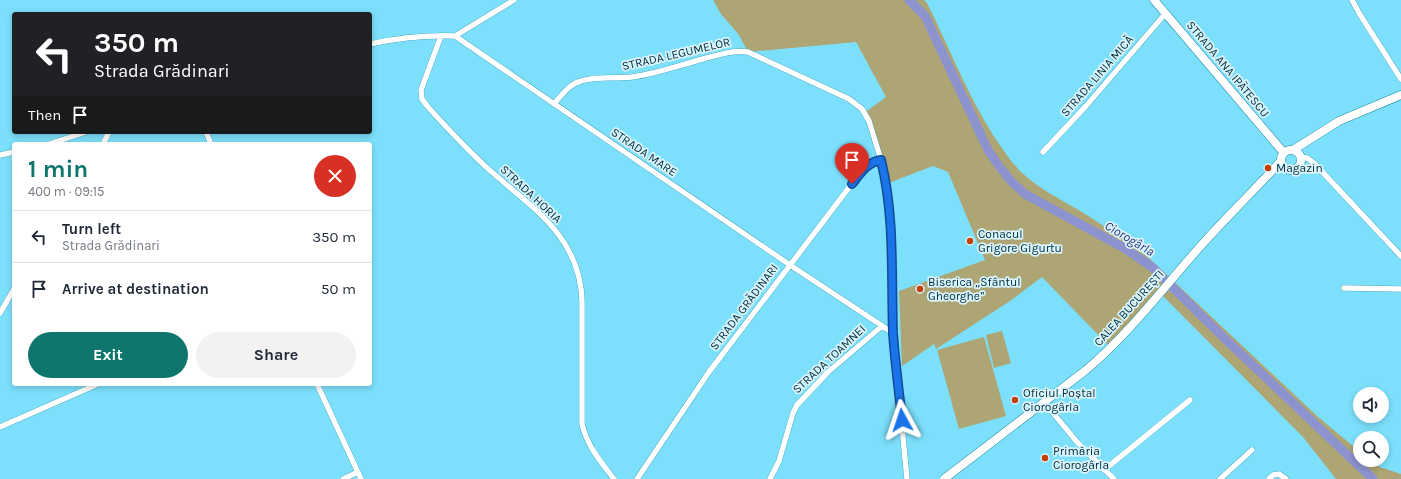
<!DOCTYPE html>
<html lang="en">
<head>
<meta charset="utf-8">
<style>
	:root { --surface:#fff; --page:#f2f2f3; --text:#1f2937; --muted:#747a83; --line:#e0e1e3; --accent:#0f766e }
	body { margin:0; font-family:Karla,sans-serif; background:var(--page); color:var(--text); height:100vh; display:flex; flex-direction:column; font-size:15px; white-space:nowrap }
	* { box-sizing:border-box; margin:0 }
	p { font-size:13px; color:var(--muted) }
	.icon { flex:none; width:22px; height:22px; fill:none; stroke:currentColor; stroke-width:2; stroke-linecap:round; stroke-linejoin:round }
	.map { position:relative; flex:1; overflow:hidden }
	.panel { position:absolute; left:12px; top:142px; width:360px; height:244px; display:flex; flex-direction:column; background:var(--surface); border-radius:4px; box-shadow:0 2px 6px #0003 }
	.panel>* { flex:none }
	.hud { position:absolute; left:12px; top:12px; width:360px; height:122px; border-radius:4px; box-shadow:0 2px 6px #0003; background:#202124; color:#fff; overflow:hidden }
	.controls { position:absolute; left:1353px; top:387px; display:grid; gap:8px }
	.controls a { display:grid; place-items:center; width:36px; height:36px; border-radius:50%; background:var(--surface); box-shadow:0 2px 6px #0003; font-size:20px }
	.pin { position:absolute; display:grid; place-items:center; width:34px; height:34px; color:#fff; margin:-41px -17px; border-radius:50% 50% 50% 0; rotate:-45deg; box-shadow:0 0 4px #0007 }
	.pin .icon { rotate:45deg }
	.me { position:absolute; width:44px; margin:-22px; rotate:355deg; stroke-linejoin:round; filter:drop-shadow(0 0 3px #0008) }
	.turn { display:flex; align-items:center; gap:14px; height:84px; padding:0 16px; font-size:18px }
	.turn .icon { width:52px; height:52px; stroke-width:2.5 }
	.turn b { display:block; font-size:28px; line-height:34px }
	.then { display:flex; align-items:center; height:38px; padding:0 16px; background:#0003; gap:8px; font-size:15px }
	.round { display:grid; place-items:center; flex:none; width:42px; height:42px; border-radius:21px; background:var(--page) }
	.headline { display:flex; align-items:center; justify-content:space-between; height:68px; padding:0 16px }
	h1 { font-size:24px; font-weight:700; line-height:30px; color:var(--accent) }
	.cta { display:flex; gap:8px; margin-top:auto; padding:8px 16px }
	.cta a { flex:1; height:46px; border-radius:24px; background:var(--accent); color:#fff; font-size:16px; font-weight:700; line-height:46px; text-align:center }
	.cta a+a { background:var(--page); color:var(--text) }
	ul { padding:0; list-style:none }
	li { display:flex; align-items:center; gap:12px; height:52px; padding:0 16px; border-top:1px solid var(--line) }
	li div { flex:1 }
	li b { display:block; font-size:15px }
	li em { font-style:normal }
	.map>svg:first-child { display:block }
</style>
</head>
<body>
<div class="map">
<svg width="1401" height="479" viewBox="0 0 1401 479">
	<rect width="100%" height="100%" fill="#7cdffb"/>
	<!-- green -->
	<path fill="#aea575" d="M713,0H924L927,3C949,47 967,94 993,135C1002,148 1010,161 1021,172C1039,189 1060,199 1082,212C1105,226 1127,242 1149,258L1317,416L1360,452V460H1371L1380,467L1401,474V479H1336L1303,437L1157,290L1133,319L1108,345L1042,277L1010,301L936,349L934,344L902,366L899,291L985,260L948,172L933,166L886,184L864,113L886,97L856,42L748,52L739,35L721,14Z
		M1002,331L1011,363L994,368L986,335Z
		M984,337L1006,416L959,429L937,350Z"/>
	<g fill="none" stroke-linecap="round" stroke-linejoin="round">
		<!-- river -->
		<path stroke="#8c93cf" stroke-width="9" d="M909,0L925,16L988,150L999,166L1011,181L1025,194L1124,248L1152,267L1222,336L1373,479"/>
		<!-- minor casing -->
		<g stroke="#188aa5" stroke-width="6">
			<path id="minor" d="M1352,0L1359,13L1401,79
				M441,36L421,90L422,99L428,107C446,127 465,147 485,166C529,206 580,234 582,301V424C587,446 601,462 614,479
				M455,36L514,0
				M370,44C398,38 426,35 455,36L790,265L893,333
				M554,104C562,95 569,84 581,81C597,76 616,79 632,77C656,74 680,65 703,59C718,55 732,50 748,52L849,99L862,109L869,121L881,160L887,188L892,226L893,333L907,479
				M206,132L211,144
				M49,144L86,132
				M103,144L109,132
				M1043,152L1086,106L1165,14
				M0,155L14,152
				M1300,157L1307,158L1314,163L1401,256
				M1344,288L1401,289
				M0,313L14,289
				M317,384L361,479
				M1044,402L1077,442L1114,479
				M0,427L98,384
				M1104,470L1190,400
				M343,479L358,472
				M637,479L709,372L860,173L873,162L881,160
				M770,479L779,461L793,413L797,405L828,372L882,326
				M1220,479L1252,450
				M1269,479L1273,475L1279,474L1286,479"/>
		</g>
		<!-- secondary casing -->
		<g stroke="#188aa5" stroke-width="9">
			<path id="secondary" d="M1154,0L1284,153
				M1281 160a10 10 0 1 1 20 0a10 10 0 1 1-20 0Z
				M1293,150L1339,121L1401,95
				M944,479L1086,370C1127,335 1156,297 1191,257C1219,224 1251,194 1280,162"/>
		</g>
		<!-- minor -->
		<use href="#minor" stroke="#fff" stroke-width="5.5"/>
		<!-- secondary -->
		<use href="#secondary" stroke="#fff" stroke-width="8"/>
	</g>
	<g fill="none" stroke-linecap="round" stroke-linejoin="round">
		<!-- route casing -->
		<g stroke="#114b97" stroke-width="10">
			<path id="route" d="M852,184C860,174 867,162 881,160C895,217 891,275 893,333C895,362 899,391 902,420"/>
		</g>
		<!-- route -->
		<use href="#route" stroke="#1a73e8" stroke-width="7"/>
	</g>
	<!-- markers -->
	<g fill="#c43e00" stroke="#daf5fd" stroke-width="1.5">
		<circle cx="1268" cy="168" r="4"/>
		<circle cx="970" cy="241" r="4"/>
		<circle cx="920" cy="289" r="4"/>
		<circle cx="1015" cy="400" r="4"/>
		<circle cx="1045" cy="458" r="4"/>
	</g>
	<g text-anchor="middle" stroke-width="3.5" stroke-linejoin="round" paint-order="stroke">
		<!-- street labels -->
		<g font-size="12" fill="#002c37" stroke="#daf5fd">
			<text transform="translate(676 54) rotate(-13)" y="4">STRADA LEGUMELOR</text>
			<text transform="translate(1228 69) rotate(50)" y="4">STRADA ANA IPĂTESCU</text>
			<text transform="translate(1097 76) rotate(-49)" y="4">STRADA LINIA MICĂ</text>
			<text transform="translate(644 152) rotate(34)" y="4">STRADA MARE</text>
			<text transform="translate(531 194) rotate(43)" y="4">STRADA HORIA</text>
			<text transform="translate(744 307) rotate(-53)" y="4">STRADA GRĂDINARI</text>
			<text transform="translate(1129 308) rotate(-48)" y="4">CALEA BUCUREȘTI</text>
			<text transform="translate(829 359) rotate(-43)" y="4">STRADA TOAMNEI</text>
		</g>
		<!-- poi labels -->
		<g font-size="12" fill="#002c37" stroke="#daf5fd" text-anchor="start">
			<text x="1276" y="172">Magazin</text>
			<text x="978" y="238">Conacul<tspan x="978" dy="14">Grigore Gigurtu</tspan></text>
			<text x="928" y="286">Biserica „Sfântul<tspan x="928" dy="14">Gheorghe”</tspan></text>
			<text x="1023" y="397">Oficiul Poștal<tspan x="1023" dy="14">Ciorogârla</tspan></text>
			<text x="1053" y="455">Primăria<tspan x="1053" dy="14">Ciorogârla</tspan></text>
		</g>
		<!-- water labels -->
		<g font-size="13" font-style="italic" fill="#323278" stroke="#daf5fd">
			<text transform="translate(1130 238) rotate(31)" y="5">Ciorogârla</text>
		</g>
	</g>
</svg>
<div class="controls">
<a><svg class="icon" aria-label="sound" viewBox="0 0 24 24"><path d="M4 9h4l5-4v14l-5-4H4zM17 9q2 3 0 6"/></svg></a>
<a><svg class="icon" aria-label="search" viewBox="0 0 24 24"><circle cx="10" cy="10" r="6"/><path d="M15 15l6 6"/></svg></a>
</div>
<div class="pin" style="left:852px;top:184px;background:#d93025"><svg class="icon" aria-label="arrive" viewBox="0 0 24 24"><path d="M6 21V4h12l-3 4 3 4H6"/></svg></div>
<svg class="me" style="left:902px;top:420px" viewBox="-20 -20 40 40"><path d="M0-17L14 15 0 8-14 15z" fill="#1a73e8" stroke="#fff" stroke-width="4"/></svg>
<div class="hud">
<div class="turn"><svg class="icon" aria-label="left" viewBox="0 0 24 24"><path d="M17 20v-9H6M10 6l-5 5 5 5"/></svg><div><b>350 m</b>Strada Grădinari</div></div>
<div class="then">Then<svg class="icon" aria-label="arrive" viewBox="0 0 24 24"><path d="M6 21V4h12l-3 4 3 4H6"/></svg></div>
</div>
<section class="panel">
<div class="headline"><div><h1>1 min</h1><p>400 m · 09:15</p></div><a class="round" style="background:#d93025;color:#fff"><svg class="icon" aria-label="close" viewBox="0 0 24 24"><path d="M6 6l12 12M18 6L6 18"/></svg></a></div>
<ul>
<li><svg class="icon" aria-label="left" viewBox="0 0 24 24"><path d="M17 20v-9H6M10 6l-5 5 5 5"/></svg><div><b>Turn left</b><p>Strada Grădinari</p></div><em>350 m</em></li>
<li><svg class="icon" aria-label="arrive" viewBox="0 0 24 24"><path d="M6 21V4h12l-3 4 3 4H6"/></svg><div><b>Arrive at destination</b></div><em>50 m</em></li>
</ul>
<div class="cta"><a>Exit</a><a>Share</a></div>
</section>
</div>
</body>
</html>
